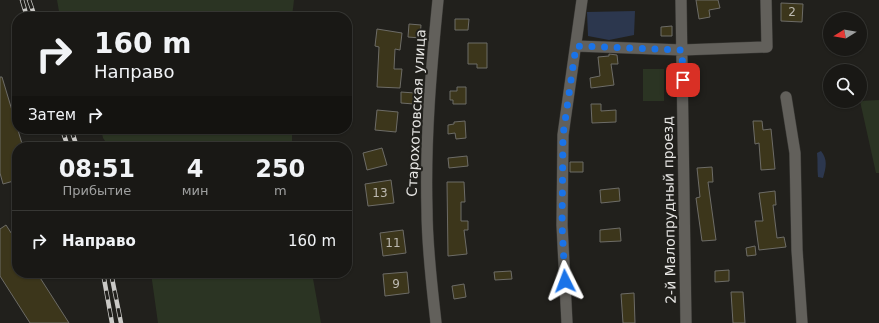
<!DOCTYPE html>
<html lang="ru">
<head>
<meta charset="utf-8">
<style>
	:root { --surface:#191815; --page:#22211e; --text:#f1f3f6; --muted:#9fa0a0; --line:#373734 }
	body { margin:0; font-family:"DejaVu Sans",sans-serif; background:var(--page); color:var(--text); height:100vh; display:flex; flex-direction:column; font-size:15px; white-space:nowrap }
	* { box-sizing:border-box; margin:0 }
	p { font-size:13px; color:var(--muted) }
	.icon { flex:none; width:22px; height:22px; fill:none; stroke:currentColor; stroke-width:2; stroke-linecap:round; stroke-linejoin:round }
	.map { position:relative; flex:1; overflow:hidden }
	.panel { position:absolute; left:12px; top:142px; width:340px; height:136px; display:flex; flex-direction:column; background:var(--surface); border-radius:16px; box-shadow:0 1px 3px #0004,0 0 0 1px var(--line) }
	.panel>* { flex:none }
	.hud { position:absolute; left:12px; top:12px; width:340px; height:122px; border-radius:16px; box-shadow:0 1px 3px #0004,0 0 0 1px var(--line); background:#191815; color:var(--text); overflow:hidden }
	.needle { width:26px; rotate:259deg }
	.buttons { position:absolute; left:823px; top:12px; display:grid; gap:8px }
	.buttons a { display:grid; place-items:center; width:44px; height:44px; border-radius:50%; background:var(--surface); box-shadow:0 1px 3px #0004,0 0 0 1px var(--line); font-size:20px }
	.pin { position:absolute; display:grid; place-items:center; width:34px; height:34px; color:#fff; margin:-17px; border-radius:8px; box-shadow:0 2px 6px #0006 }
	.me { position:absolute; width:44px; margin:-22px; rotate:357deg; stroke-linejoin:round; filter:drop-shadow(0 0 3px #0008) }
	.turn { display:flex; align-items:center; gap:14px; height:84px; padding:0 16px; font-size:18px }
	.turn .icon { width:52px; height:52px; stroke-width:2.5 }
	.turn b { display:block; font-size:28px; line-height:34px }
	.then { display:flex; align-items:center; height:38px; padding:0 16px; background:#0003; gap:8px; font-size:15px }
	.eta { display:flex; justify-content:space-evenly; align-items:center; height:68px; text-align:center }
	.eta b { font-size:24px; font-weight:700; line-height:28px }
	ul { padding:0; list-style:none }
	li { display:flex; align-items:center; gap:12px; height:60px; padding:0 16px; border-top:1px solid var(--line) }
	li div { flex:1 }
	li b { display:block; font-size:15px }
	li em { font-style:normal }
	.map>svg:first-child { display:block }
</style>
</head>
<body>
<div class="map">
<svg width="879" height="323" viewBox="0 0 879 323">
	<rect width="100%" height="100%" fill="#21201c"/>
	<!-- green -->
	<path fill="#2b3423" d="M57,0H294L292,17H60Z
		M643,69H664V101H643Z
		M879,100V173H876L860,101Z
		M101,129H292V147H109L103,138Z
		M151,273H312L321,323H158Z"/>
	<!-- water -->
	<path fill="#2c374e" d="M635,11L634,35L609,40L588,36L587,12Z
		M821,151C828,160 826,167 823,178L818,177C817,169 818,161 817,153Z"/>
	<!-- building -->
	<path fill="#3c361b" stroke="#6d6c67" d="M696,0H718L720,8L709,10L710,17L699,19Z
		M781,3L803,4L802,22L781,21Z
		M455,19H469L468,30H455Z
		M409,24L421,25L420,38L408,37Z
		M672,26V36H661V27Z
		M377,29L402,33L400,50L395,49L394,69H402L400,88L377,87L379,47L375,46Z
		M468,43H487V68H477V64H468Z
		M609,54L617,55L618,64H611L614,85L591,88L590,78L600,76L598,57L609,56Z
		M0,77H2L23,147H17V180L3,184L0,173Z
		M457,87H466V104H453V100H450V91H457Z
		M401,92L415,93L414,104L401,103Z
		M591,104H601V111L616,110V122L592,123Z
		M377,110L398,112L396,132L375,130Z
		M465,121L466,138L456,139L455,133L448,134V125L454,124V122Z
		M753,121H762L763,130L771,129L775,169L761,170L759,143L755,144Z
		M382,148L387,165L367,170L363,153Z
		M467,156L468,166L449,168L448,158Z
		M570,162H583V172H570Z
		M712,167L713,182H708L716,240L702,241L696,198L700,197L697,168Z
		M391,180L394,203L368,206L365,184Z
		M447,182H464L465,202H461V221H468V230H464L467,254L448,256Z
		M619,188L620,201L601,203L600,190Z
		M775,191L776,205H773L777,238L784,237L786,247L759,250L755,221H763L759,193Z
		M6,225L17,242V273H37L69,323H30L0,276V229Z
		M620,228L621,241L600,242V230Z
		M403,230L406,253L383,256L380,233Z
		M755,246L756,255L747,256L746,248Z
		M729,270V281L715,282V271Z
		M511,271L512,279L495,280L494,272Z
		M407,272L409,293L385,296L383,274Z
		M464,284L466,297L454,299L452,286Z
		M731,292H743L745,323H733Z
		M634,293L635,323H623L621,294Z"/>
	<g fill="none" stroke-linecap="round" stroke-linejoin="round">
		<!-- minor casing -->
		<g stroke="#3b3a37" stroke-width="12">
			<path id="minor" d="M681,0L686,323
				M576,46L682,50L767,47L766,0
				M786,97L795,153L797,250L802,323
				M436,323C432,286 427,248 427,210C425,140 431,70 438,0
				M567,323L562,225L563,135L582,0"/>
		</g>
		<!-- minor -->
		<use href="#minor" stroke="#62605b" stroke-width="11"/>
		<!-- rail casing -->
		<g stroke="#cac9c6" stroke-width="4.5">
			<path id="rail" d="M22,0L27,17
				M29,0L35,17
				M62,129L68,147
				M71,129L77,147
				M103,273L112,323
				M111,273L121,323"/>
		</g>
		<!-- rail -->
		<use href="#rail" stroke="#21201c" stroke-width="3" stroke-dasharray="9" stroke-linecap="butt"/>
	</g>
	<g fill="none" stroke-linecap="round" stroke-linejoin="round">
		<!-- route -->
		<path stroke="#1a73e8" stroke-width="7" stroke-dasharray="0 12.6" d="M565,281L562,225L563,135L576,46L682,50L683,80"/>
	</g>
	<g text-anchor="middle" stroke-width="4" stroke-linejoin="round" paint-order="stroke">
		<!-- number labels -->
		<g font-size="12" fill="#bcb9b1">
			<text x="792" y="16">2</text>
			<text x="380" y="197">13</text>
			<text x="393" y="247">11</text>
			<text x="396" y="288">9</text>
		</g>
		<!-- street labels -->
		<g font-size="14" fill="#e6e5e3" stroke="#21201c">
			<text transform="translate(416 113) rotate(-87)" y="5">Старохотовская улица</text>
			<text transform="translate(669 210) rotate(-91)" y="5">2-й Малопрудный проезд</text>
		</g>
	</g>
</svg>
<div class="buttons">
<a><svg class="needle" viewBox="-14 -14 28 28"><path d="M0-13l5 13h-10z" fill="#e53935"/><path d="M0 13l5-13h-10z" fill="#9fa0a0"/></svg></a>
<a><svg class="icon" aria-label="search" viewBox="0 0 24 24"><circle cx="10" cy="10" r="6"/><path d="M15 15l6 6"/></svg></a>
</div>
<div class="pin" style="left:683px;top:80px;background:#d93025"><svg class="icon" aria-label="arrive" viewBox="0 0 24 24"><path d="M6 21V4h12l-3 4 3 4H6"/></svg></div>
<svg class="me" style="left:565px;top:281px" viewBox="-20 -20 40 40"><path d="M0-17L14 15 0 8-14 15z" fill="#1a73e8" stroke="#fff" stroke-width="4"/></svg>
<div class="hud">
<div class="turn"><svg class="icon" aria-label="right" viewBox="0 0 24 24"><path d="M7 20v-9h11M14 6l5 5-5 5"/></svg><div><b>160 m</b>Направо</div></div>
<div class="then">Затем<svg class="icon" aria-label="right" viewBox="0 0 24 24"><path d="M7 20v-9h11M14 6l5 5-5 5"/></svg></div>
</div>
<section class="panel">
<div class="eta">
<div><b>08:51</b><p>Прибытие</p></div>
<div><b>4</b><p>мин</p></div>
<div><b>250</b><p>m</p></div>
</div>
<ul>
<li><svg class="icon" aria-label="right" viewBox="0 0 24 24"><path d="M7 20v-9h11M14 6l5 5-5 5"/></svg><div><b>Направо</b></div><em>160 m</em></li>
</ul>
</section>
</div>
</body>
</html>
